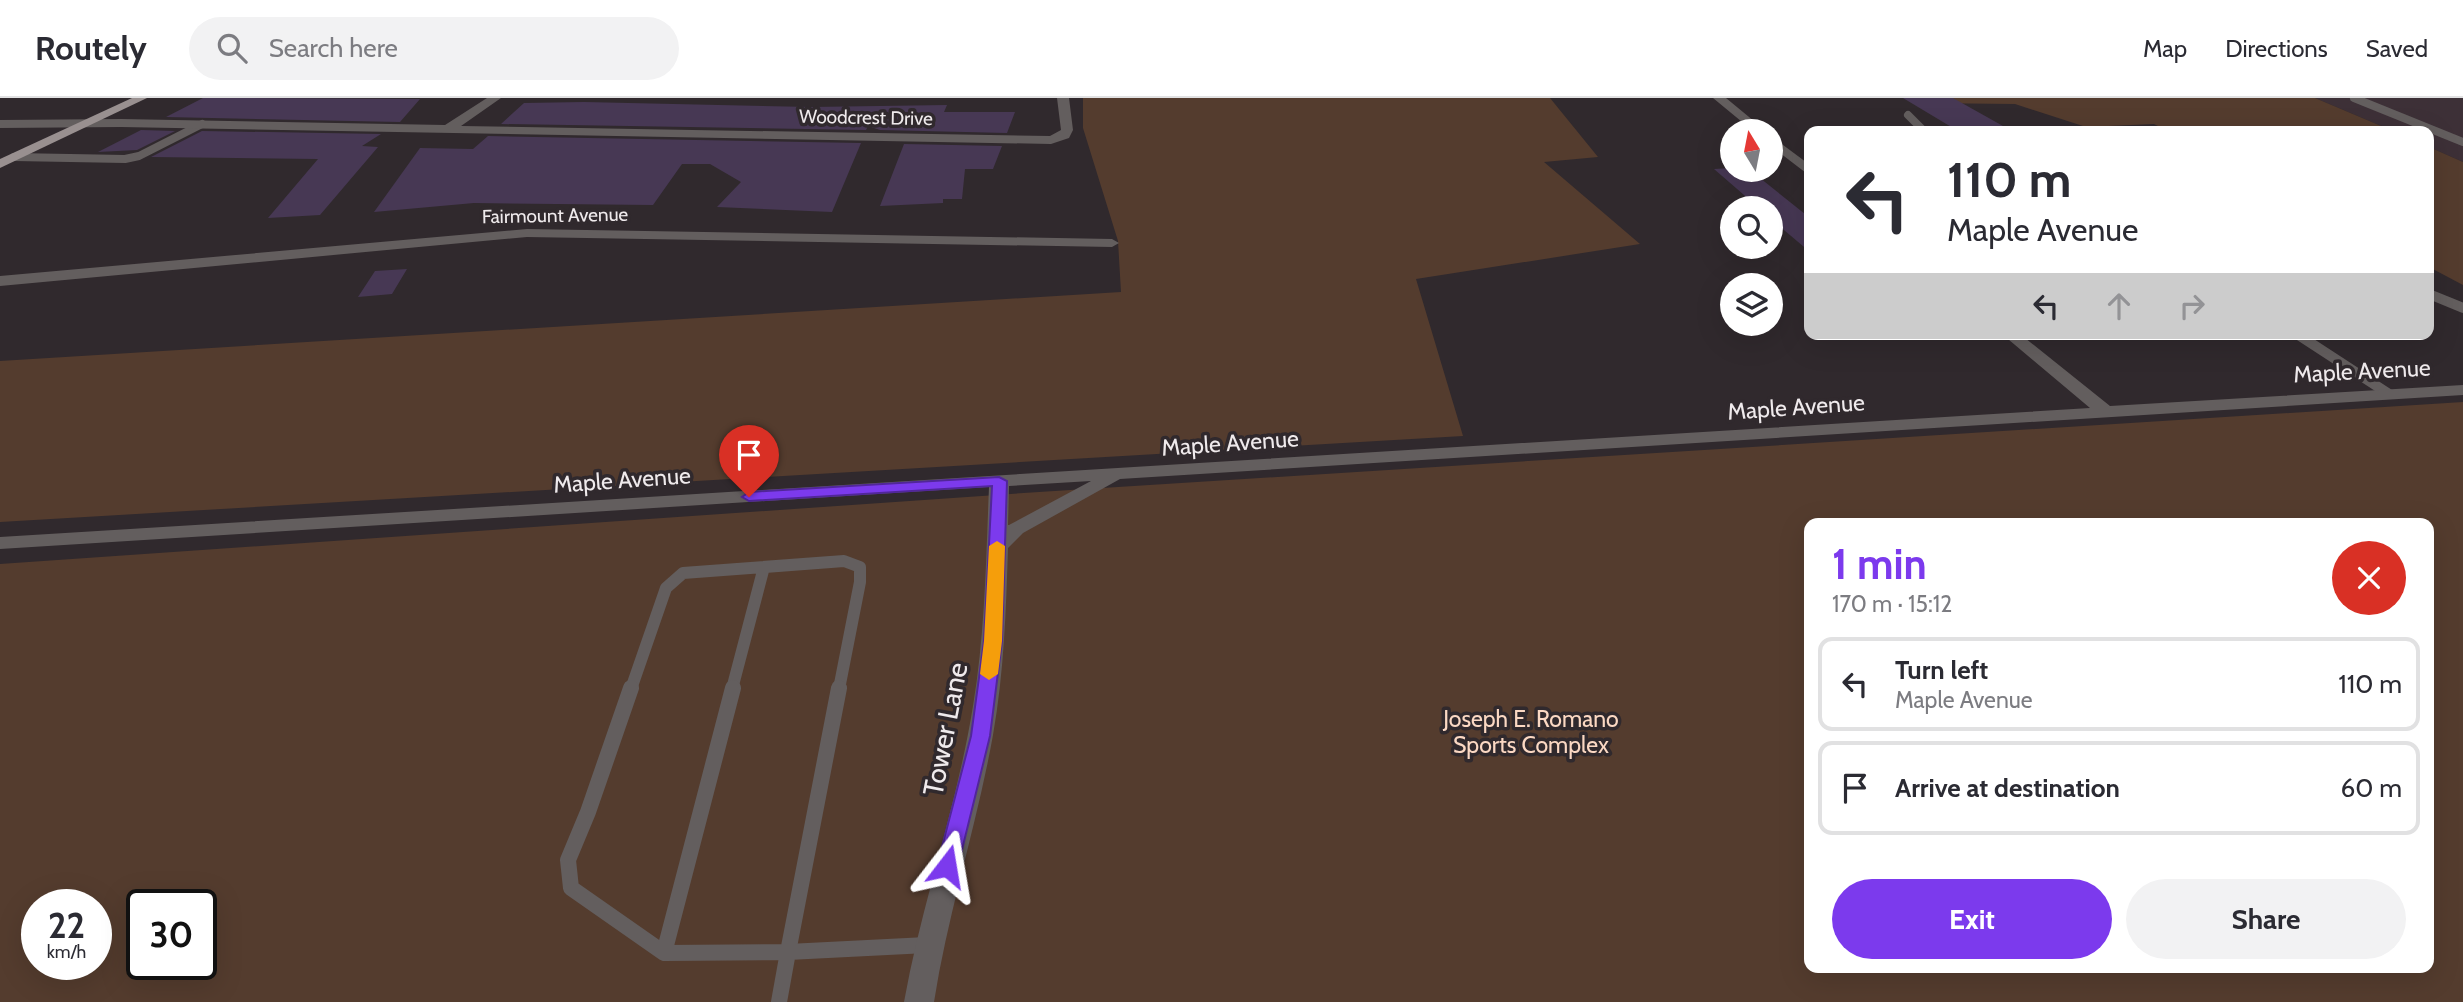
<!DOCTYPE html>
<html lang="en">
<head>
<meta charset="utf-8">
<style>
	:root { --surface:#fff; --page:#f2f2f3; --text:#2b2b33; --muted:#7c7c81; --line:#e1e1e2; --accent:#7c3aed }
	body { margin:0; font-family:Cabin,sans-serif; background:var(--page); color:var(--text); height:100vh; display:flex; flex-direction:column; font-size:26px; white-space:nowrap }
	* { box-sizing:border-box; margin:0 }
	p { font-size:23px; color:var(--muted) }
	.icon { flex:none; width:38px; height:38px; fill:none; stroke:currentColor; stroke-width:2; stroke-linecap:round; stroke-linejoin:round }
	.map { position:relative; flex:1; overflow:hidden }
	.side { position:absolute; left:1804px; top:420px; width:630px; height:455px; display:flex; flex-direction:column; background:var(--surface); border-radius:14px; box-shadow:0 7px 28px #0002 }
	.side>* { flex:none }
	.banner { position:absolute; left:1804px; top:28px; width:630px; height:214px; border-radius:14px; box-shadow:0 7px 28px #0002; background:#fff; color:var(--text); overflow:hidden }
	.needle { width:46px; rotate:350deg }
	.buttons { position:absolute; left:1720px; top:21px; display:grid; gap:14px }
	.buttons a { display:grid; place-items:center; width:63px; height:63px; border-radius:50%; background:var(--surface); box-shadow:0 7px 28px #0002; font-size:35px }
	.speed { position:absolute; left:21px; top:791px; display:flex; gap:14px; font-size:35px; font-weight:700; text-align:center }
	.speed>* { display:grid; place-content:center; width:91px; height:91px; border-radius:50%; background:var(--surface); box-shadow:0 7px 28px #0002; line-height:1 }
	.speed small { font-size:18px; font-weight:400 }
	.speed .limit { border:4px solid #111; border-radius:10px; background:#fff; color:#111 }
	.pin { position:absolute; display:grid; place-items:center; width:60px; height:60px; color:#fff; margin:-72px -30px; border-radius:50% 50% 50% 0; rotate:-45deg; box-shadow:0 0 7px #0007 }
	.pin .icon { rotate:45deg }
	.me { position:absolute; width:77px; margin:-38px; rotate:14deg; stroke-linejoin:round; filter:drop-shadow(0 0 5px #0008) }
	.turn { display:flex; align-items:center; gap:24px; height:147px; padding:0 28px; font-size:32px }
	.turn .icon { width:91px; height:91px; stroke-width:2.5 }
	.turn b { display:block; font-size:49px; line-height:60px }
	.lanes { display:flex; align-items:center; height:66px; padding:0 28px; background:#0003; justify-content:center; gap:35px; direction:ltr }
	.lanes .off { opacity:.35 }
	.round { display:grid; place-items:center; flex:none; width:74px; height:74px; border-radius:37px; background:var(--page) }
	.headline { display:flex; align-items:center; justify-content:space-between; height:119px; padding:0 28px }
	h1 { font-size:42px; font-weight:700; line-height:52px; color:var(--accent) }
	.action { display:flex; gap:14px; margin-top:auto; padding:14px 28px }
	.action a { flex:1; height:80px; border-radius:42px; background:var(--accent); color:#fff; font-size:28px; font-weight:700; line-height:80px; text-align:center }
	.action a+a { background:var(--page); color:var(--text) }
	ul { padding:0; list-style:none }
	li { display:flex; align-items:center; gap:21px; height:94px; margin:0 14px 10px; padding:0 14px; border:4px solid var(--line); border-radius:14px }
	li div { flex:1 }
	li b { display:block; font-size:26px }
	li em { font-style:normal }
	header { display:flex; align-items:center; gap:42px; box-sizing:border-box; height:98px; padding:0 35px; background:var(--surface); border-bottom:2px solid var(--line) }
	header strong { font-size:33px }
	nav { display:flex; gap:38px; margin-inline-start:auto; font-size:24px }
	.search { width:490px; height:63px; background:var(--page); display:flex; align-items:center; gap:18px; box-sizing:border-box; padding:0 24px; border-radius:38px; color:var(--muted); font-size:26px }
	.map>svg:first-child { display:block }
</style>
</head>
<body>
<header>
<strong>Routely</strong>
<div class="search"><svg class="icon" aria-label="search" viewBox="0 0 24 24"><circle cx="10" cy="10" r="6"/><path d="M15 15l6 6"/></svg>Search here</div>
<nav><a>Map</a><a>Directions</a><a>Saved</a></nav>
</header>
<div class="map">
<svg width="2463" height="904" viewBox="0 0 2463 904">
	<rect width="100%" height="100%" fill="#30292d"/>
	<!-- built -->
	<path fill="#3d3037" d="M2315,0H2463V64L2429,49V33H2393Z"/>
	<!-- green -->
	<path fill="#543c2e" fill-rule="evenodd" d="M1083,0H1550L1598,59L1544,64L1640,146L1416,181L1463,338L0,424V263L1121,194L1118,143L1083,30Z
		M1912,0H2315L2393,33H2168L2154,26L2086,29L2015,6L1922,5Z
		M2429,49L2463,64V187L2429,169Z
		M2463,304V904H0V466L1039,394ZM1810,425H2429V870H1810ZM37,807H96V866H37ZM142,807H201V866H142Z"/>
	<!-- building -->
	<path fill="#473854" d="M203,0H238L420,1L400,24L166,19Z
		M1903,0H1953L2003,28L1953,30Z
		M584,4L811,9L947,7L944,14H1015L1007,35L880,32L868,28L866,32L501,26L524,5Z
		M141,32L175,33L137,52L98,54Z
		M202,33L381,36L362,48L378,49L320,117L268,120L318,61L151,59Z
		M488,38L861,45L832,114L717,109L741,84L710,66H682L653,107L474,105L374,114L420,50L473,51Z
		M904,46L1002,48L993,71H965L962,101H943V105L880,108Z
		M1732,70L1750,72L1810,120V154L1771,121V110H1759L1714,71Z
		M407,171L392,196L358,199L375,173Z"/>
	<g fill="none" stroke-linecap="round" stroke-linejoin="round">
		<!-- lane-far3 -->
		<path stroke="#635e5e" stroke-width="8" d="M2354,0L2463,44
			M1908,17L1924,33
			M14,59L125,61L139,58L202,26"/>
		<!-- lane-far2 -->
		<path stroke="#635e5e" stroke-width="10" d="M2429,196L2463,210
			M2297,236L2389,296"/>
		<!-- lane-far1 -->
		<path stroke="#635e5e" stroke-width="12" d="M631,591L666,490L683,475L844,463L860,469V484L839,591
			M732,591L764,469"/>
		<!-- lane -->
		<path stroke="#635e5e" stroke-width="16" d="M631,590L588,714L568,762L571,790L664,855L788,854
			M788,854L839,590
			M788,854L927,847
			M664,855L733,590
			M779,904L788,854"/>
		<!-- street -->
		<path fill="#635e5e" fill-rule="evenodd" d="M487,0H501L461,28L1050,38L1061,32L1057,0H1069L1073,32L1069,40L1051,46L121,29L0,30V22L121,21L445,27Z
			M1713,0H1726L1766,33H1753Z
			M1771,38L1810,67V78L1771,48Z
			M527,131L1112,141L1119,145L1112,149L527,139L0,188V178Z
			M2002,236H2020L2110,308L2463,287V297L1120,381L1023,435L1008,450C1006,513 1004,575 993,637C977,727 948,814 934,904H904C922,804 957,708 973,608C985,536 986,462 989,389L0,451V439L2090,310ZM1091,383L1009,427H1008L1009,388Z"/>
		<!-- primary -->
		<path fill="#999090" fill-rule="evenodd" d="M132,0H147L0,70V61Z"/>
	</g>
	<!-- route -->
	<path fill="#7c3aed" stroke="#51269a" stroke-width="2" d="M999,379L1007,383L1002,543L990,638L958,768L955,774L947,777L940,774L937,768L971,638L984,543L992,388L749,403L742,399L749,394Z"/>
	<!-- slow -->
	<path fill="#f59e0b" d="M997,443L1005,448L1002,543L998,576L989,582L980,576L984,543L989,448Z"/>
	<g text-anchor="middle" stroke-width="7" stroke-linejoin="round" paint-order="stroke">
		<!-- far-street labels -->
		<g font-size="19" fill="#efeaec" stroke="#30292d">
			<text transform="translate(866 19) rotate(1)" y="7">Woodcrest Drive</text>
			<text transform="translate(555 117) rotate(-1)" y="7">Fairmount Avenue</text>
		</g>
		<!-- street labels -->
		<g font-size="23" fill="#efeaec" stroke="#30292d">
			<text transform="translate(2362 273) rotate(-3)" y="8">Maple Avenue</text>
			<text transform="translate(1796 309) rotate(-4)" y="8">Maple Avenue</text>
			<text transform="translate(1230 345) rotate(-4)" y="8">Maple Avenue</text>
			<text transform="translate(622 382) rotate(-4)" y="8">Maple Avenue</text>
		</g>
		<!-- park labels -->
		<g font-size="23" fill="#fbd8c3" stroke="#30292d">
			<text x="1531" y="629">Joseph E. Romano<tspan x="1531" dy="26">Sports Complex</tspan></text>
		</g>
		<!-- near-street labels -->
		<g font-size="28" fill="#efeaec" stroke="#30292d">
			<text transform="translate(945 631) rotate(-79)" y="10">Tower Lane</text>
		</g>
	</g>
</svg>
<div class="buttons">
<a><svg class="needle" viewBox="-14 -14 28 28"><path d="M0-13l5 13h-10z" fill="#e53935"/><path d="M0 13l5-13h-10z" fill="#7c7c81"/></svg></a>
<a><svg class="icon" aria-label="search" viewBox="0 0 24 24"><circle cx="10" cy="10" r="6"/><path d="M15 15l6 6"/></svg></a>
<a><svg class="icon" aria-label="layers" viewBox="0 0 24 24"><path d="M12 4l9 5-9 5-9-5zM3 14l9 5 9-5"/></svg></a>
</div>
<div class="speed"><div>22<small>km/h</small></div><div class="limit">30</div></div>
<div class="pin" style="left:749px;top:399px;background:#d93025"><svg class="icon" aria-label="arrive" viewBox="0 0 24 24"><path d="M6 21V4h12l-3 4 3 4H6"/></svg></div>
<svg class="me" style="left:947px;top:768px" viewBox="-20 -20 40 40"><path d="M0-17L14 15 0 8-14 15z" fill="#7c3aed" stroke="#fff" stroke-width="4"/></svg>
<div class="banner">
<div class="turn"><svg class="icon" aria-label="left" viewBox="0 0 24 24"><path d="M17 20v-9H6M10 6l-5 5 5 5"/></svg><div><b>110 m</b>Maple Avenue</div></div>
<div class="lanes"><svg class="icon" aria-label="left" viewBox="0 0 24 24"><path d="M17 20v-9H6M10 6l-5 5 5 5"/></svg><svg class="icon off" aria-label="ahead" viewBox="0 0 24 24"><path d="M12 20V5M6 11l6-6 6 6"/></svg><svg class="icon off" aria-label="right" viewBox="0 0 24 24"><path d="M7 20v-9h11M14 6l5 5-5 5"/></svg></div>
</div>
<section class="side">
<div class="headline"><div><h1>1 min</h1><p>170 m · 15:12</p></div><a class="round" style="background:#d93025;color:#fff"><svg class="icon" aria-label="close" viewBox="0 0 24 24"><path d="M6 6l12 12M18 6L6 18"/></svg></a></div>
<ul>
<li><svg class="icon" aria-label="left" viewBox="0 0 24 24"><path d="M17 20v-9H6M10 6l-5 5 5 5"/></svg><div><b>Turn left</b><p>Maple Avenue</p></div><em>110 m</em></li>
<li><svg class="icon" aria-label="arrive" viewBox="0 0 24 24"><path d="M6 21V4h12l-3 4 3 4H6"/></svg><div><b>Arrive at destination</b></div><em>60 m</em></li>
</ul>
<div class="action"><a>Exit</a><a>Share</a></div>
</section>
</div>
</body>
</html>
